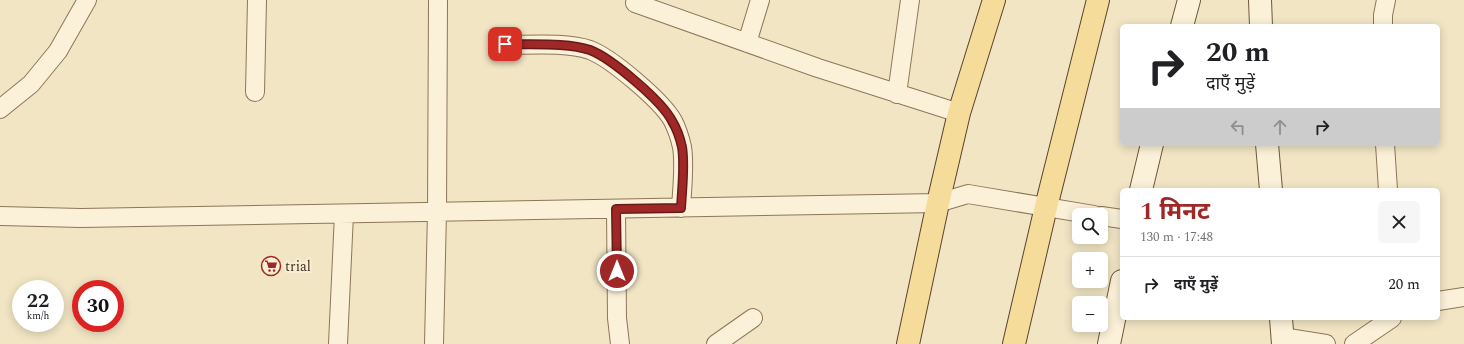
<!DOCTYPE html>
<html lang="hi">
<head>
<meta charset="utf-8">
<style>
	:root { --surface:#fff; --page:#f6f6f6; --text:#202124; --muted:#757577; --line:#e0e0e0; --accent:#9f2826 }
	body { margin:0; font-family:Spectral,"Noto Sans Devanagari",serif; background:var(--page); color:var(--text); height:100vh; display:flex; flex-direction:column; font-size:15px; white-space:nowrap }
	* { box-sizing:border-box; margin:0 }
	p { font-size:13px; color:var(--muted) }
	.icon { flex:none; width:22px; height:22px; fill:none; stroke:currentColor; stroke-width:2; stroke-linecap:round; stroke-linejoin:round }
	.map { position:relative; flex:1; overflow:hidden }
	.details { position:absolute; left:1120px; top:188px; width:320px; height:132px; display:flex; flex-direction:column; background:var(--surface); border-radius:6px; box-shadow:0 2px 10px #0003 }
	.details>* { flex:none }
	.top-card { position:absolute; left:1120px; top:24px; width:320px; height:122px; border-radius:6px; box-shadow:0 2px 10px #0003; background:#fff; color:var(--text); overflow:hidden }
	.fabs { position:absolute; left:1072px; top:208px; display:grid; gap:8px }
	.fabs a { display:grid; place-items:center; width:36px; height:36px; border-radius:6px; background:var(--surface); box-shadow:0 2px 10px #0003; font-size:20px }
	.speed { position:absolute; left:12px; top:280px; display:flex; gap:8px; font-size:20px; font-weight:700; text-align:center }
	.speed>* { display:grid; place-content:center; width:52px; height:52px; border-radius:50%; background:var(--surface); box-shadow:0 2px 10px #0003; line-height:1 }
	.speed small { font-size:10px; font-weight:400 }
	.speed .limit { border:6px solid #d22; background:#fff; color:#111 }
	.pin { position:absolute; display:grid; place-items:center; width:34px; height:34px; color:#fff; margin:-17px; border-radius:8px; box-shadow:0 2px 6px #0006 }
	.me { position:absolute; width:44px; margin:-22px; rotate:0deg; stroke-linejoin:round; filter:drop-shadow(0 0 3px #0008) }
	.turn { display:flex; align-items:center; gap:14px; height:84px; padding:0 20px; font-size:18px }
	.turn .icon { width:52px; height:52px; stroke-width:2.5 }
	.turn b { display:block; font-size:28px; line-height:34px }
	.lanes { display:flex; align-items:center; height:38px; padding:0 20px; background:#0003; justify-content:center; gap:20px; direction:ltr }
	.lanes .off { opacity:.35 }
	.round { display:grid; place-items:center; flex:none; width:42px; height:42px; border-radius:6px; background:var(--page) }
	.headline { display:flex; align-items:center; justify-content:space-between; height:68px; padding:0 20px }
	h1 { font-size:24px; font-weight:700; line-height:30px; color:var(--accent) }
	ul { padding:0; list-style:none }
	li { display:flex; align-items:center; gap:12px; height:56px; padding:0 20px; border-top:1px solid var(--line) }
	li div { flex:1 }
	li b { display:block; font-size:15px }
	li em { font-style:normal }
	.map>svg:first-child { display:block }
</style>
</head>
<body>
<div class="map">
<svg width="1464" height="344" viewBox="0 0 1464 344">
	<rect width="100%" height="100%" fill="#f1e5c4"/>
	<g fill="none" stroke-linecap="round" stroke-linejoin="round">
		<!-- street casing -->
		<g stroke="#8d7659" stroke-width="20">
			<path id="street" d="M635,3L818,68L959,113
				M1383,26V15L1386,0
				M747,43L760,0
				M505,45C530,45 567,42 590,50C611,58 662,101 673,121C677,129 680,138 682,147C685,165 682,189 681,208
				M255,92L257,0
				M897,94L910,0
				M0,109L31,84L58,51L87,0
				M1385,144L1388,190
				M616,209L617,318L620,344
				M0,216L81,218L938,203L968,194L1094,215
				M1101,216L1122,219
				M1438,301L1464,297
				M1282,337L1326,344
				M338,344L344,214
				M434,344L437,212L438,0
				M716,344L753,318
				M1354,344L1392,318"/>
		</g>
		<!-- secondary casing -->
		<g stroke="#6e573c" stroke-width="24">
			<path id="secondary" d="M1260,0L1261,26
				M1182,26L1189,0
				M1267,144L1271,190
				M1141,190L1152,144
				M1281,318L1283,344
				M1109,344L1122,281"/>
		</g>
		<!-- primary casing -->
		<g stroke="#5a442d" stroke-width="24">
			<path id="primary" d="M908,344L938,203L959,113L994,0
				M1014,344L1046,207L1098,0"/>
		</g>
		<!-- street -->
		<use href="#street" stroke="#fbf1d8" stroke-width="18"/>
		<!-- secondary -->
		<use href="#secondary" stroke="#fbf1d8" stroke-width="22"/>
		<!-- primary -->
		<use href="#primary" stroke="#f5dc9a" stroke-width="22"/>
	</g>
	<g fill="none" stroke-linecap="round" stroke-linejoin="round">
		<!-- route casing -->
		<g stroke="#671a19" stroke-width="10">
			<path id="route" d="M505,44C530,45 567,42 590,50C611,58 662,101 672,121C677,129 680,138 682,147C685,165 682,189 681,208L616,209L617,271"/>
		</g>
		<!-- route -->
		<use href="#route" stroke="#9f2826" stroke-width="7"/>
	</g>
	<!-- icons -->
	<defs>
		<g id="supermarket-ring" transform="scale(1)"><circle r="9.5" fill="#f8eed4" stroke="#9f2826" stroke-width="1.5"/><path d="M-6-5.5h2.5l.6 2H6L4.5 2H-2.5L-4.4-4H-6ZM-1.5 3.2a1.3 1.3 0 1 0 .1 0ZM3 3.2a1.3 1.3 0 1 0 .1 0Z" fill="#9f2826"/></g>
	</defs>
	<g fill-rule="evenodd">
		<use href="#supermarket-ring" x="271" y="266"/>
	</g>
	<g text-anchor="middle" stroke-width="4" stroke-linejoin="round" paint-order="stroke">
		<!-- poi labels -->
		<g font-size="14" fill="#3c2d1e" stroke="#f8eed4" text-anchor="start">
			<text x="285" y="271">trial</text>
		</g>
	</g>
</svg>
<div class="fabs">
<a><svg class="icon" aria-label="search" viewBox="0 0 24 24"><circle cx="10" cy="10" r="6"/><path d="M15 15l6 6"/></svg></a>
<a>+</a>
<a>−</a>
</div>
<div class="speed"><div>22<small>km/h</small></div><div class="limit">30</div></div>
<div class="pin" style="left:505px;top:44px;background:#d93025"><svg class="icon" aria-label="arrive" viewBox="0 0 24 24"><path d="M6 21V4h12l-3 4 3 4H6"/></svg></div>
<svg class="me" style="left:617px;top:271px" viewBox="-20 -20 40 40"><circle r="17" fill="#9f2826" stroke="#fff" stroke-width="3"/><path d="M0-11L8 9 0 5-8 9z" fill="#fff"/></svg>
<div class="top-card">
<div class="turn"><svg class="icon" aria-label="right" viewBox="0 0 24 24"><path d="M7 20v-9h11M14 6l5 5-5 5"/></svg><div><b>20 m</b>दाएँ मुड़ें</div></div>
<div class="lanes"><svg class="icon off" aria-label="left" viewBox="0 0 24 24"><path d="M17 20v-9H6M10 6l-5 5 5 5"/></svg><svg class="icon off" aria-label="ahead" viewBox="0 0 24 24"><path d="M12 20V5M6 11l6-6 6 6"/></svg><svg class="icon" aria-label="right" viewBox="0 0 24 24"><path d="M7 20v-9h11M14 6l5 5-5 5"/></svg></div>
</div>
<section class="details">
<div class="headline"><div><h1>1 मिनट</h1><p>130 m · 17:48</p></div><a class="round"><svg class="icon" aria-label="close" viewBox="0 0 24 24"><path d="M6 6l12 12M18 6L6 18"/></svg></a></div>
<ul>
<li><svg class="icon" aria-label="right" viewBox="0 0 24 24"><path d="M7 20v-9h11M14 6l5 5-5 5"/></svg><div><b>दाएँ मुड़ें</b></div><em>20 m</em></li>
</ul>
</section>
</div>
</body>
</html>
